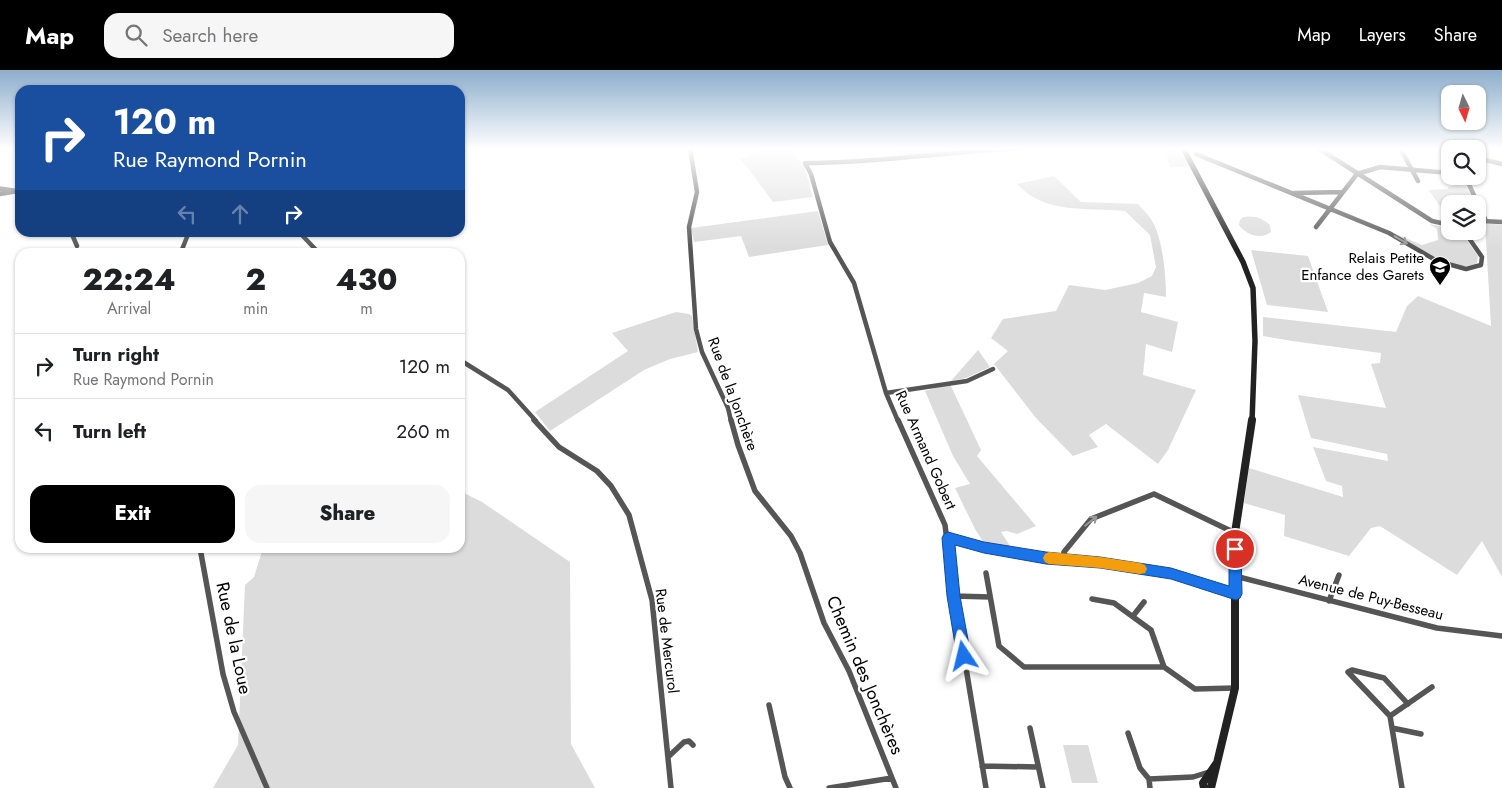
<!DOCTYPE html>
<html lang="en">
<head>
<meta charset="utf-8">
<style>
	:root { --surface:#fff; --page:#f6f6f6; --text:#202124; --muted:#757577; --line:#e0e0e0; --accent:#000 }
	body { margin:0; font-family:Jost,sans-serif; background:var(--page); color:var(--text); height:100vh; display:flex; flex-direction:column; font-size:19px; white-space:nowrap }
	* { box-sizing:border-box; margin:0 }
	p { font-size:16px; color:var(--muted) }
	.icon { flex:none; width:28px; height:28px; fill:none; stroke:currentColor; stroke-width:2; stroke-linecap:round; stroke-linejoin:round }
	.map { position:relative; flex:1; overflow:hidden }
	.panel { position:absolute; left:15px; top:178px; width:450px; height:305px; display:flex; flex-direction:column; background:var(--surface); border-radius:15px; box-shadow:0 1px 4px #0004 }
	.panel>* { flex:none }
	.hud { position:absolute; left:15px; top:15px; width:450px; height:152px; border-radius:15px; box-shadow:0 1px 4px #0004; background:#1a4fa0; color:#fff; overflow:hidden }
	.needle { width:32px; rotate:175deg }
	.tools { position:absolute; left:1441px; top:15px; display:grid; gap:10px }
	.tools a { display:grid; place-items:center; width:45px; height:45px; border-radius:10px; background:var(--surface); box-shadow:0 1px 4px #0004; font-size:25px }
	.pin { position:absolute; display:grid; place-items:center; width:42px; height:42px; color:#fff; margin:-21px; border:2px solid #fff; border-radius:50%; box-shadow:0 1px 5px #0007 }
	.me { position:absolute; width:55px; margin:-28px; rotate:350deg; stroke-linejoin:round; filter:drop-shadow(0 0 4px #0008) }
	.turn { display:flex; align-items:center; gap:18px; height:105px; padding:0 15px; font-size:22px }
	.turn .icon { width:65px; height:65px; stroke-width:2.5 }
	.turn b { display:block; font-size:35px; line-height:42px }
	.lanes { display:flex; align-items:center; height:48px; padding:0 15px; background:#0003; justify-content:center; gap:25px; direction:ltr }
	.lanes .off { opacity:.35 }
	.eta { display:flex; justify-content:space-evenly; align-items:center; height:85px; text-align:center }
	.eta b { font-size:30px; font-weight:800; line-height:35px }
	.primary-button { display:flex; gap:10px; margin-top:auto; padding:10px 15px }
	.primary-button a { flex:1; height:58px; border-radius:15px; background:var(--accent); color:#fff; font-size:20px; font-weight:800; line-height:58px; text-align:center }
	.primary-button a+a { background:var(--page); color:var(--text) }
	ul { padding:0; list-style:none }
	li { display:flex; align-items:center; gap:15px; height:65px; padding:0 15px; border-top:1px solid var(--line) }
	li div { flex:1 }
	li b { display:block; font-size:19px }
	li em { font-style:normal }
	header { display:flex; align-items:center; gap:30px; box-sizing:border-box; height:70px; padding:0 25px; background:var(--accent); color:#fff }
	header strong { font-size:24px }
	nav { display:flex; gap:28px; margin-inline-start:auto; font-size:18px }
	.search { width:350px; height:45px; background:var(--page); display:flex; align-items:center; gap:12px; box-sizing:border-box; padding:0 18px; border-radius:15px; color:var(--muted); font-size:19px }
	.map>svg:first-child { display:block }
</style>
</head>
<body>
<header>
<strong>Map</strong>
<div class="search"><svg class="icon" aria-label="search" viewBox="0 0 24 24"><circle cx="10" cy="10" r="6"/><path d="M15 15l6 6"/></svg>Search here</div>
<nav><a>Map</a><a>Layers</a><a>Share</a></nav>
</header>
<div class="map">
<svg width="1502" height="718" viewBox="0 0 1502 718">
	<rect width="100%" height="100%" fill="#fff"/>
	<!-- green -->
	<path fill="#dcdcdc" d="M758,78H789L804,96L813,127L773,132L741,89L760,81Z
		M895,78H1012L901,86Z
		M1164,78H1178L1189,96L1170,97Z
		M1054,106L1081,132L1138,134C1142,139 1148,144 1151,149C1163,167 1166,207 1166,227L1144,223L1141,242L1178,252L1172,282L1146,274L1143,305L1196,320L1168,380L1158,394L1106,354L1089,365L1098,377L1073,386L1036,348L994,294L1008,281L991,268L1003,249L1056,241L1069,215L1105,220L1138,213L1152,206L1156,197L1150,165L1125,141C1086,137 1046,145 1017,114Z
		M1457,115L1466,116L1475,134H1450V141L1439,135L1429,120L1448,119V117Z
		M818,141L828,175L749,187L741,166L694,172L691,158Z
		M1243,147C1254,145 1263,148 1270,155L1271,162C1261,170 1246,165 1239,155L1240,150Z
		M1485,153L1502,155V507L1482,471L1457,505L1380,456L1371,458L1349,486L1284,466L1285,445L1244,433L1249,398L1343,427L1342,416L1326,411L1313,377L1388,391L1387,384L1311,368L1298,325L1386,338L1371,294L1380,293L1381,283L1292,271L1263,266V247L1396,262L1407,236L1418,226L1491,256Z
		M1429,154L1450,158V161L1461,162L1478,186L1477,193C1454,206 1411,174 1391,162L1422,175L1438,170L1437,159Z
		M1251,180L1308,186L1328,242L1267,235Z
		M676,242L689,244L692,246L698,282L670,289L644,300L550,361L535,342L628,281L612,263Z
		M978,280L990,297L966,308L951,311Z
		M950,314L981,380L977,386L1036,456L1017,464L1007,461L1001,462L1012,479L985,474L976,461L955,418L970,414L953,386L925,321Z
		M460,421L482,432L570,492L571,674L595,718H213L238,675L245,515L254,507L263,478H460Z
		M1063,675H1088L1098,713H1072Z"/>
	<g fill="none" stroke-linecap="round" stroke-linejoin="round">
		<!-- minor-far1 -->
		<path stroke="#555" stroke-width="4.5" d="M690,78L697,122L689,157L696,259L702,282L728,338L731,351
			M1318,78L1432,151L1450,155
			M1400,78L1418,111
			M1441,78L1450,81
			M1196,84L1389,163L1437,191L1466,199L1481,195L1482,187L1464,161
			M1478,88L1502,94
			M1465,106L1486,151
			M1294,123L1343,122
			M0,124L12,122
			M1478,153L1483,151L1502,152
			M1316,157L1357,104L1380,97L1450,103
			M71,162L77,176
			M299,162L318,182
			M181,182L189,162
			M460,290L508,320L536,351
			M886,323L967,311L993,299
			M898,351L886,323L854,213L830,172L811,104L805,93C877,93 950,81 1022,78"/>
		<!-- minor -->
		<path stroke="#555" stroke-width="5.5" d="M534,350L559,377L597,401L611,416L629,445L652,530L671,718
			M731,350L738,375L755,421L791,466L800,483L824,553L849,601L896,718
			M898,350L945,455L954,526L986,718
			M948,468L984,478L1046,488L1100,492L1171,503L1236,524
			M200,478L223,604L234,642L267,718
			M1063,489L1064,482L1091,449L1154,424L1235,463
			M986,503L999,576L1024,597H1164
			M1235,506L1437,558L1502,566
			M954,526L990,527
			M1092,529L1114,533L1151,560L1164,597L1195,619L1235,618
			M1329,531L1339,505
			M1133,546L1144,532
			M769,635L785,707L790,718
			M1390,646L1348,602L1352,600L1384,608L1408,634
			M1030,658L1043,718
			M1392,658L1421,664
			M1128,663L1140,698L1149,709
			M668,687L684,672L689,671L693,675
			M982,696L1038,697
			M829,718L892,708
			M1150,718L1149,709L1193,707L1209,702
			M1402,718L1390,646L1432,617"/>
		<!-- tertiary -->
		<path stroke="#555" stroke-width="5.5" d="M0,119L20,122"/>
		<!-- secondary-far1 -->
		<path stroke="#222" stroke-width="5.5" d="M1183,78L1243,192L1253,218L1255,271L1252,351"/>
		<!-- secondary -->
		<path stroke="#222" stroke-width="8" d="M1204,718L1203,713L1216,694
			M1211,718L1235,618V463L1252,350"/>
	</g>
	<!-- one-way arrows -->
	<defs><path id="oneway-shaft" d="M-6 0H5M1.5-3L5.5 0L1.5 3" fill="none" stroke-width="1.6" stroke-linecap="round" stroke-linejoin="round" transform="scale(1.25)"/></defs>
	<g stroke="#999">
		<use href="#oneway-shaft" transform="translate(1401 170) rotate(31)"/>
		<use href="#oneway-shaft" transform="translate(1091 451) rotate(-39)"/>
	</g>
	<!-- sky -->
	<linearGradient id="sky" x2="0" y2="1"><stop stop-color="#8cadcc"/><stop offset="0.44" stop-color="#fff"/><stop offset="1" stop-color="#fff" stop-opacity="0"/></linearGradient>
	<rect width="1502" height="179" fill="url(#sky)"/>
	<!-- route -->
	<path fill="#1a73e8" stroke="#114b97" d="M948,462L984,472L1046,482L1100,487L1171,498L1229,516V479L1231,475L1235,474L1239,475L1241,479L1242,524L1240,528L1236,530L1171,509L1100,498L1046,494L984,483L955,475L960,526L971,586L969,591L964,593L959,591L957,586L947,526L942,468L944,464Z"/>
	<!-- slow -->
	<path fill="#f59e0b" d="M1049,482L1100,487L1140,493L1145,495L1147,499L1145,503L1140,504L1100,498L1049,494L1045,492L1043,488L1045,484Z"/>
	<!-- icons -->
	<defs>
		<g id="school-pin" transform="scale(1.125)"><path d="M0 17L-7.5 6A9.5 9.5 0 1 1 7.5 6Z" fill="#000" stroke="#fff"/><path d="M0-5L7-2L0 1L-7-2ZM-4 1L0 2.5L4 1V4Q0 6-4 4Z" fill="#fff"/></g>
	</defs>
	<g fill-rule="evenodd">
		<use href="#school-pin" x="1440" y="197"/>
	</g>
	<g text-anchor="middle" stroke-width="4.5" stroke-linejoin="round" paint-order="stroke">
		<!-- poi labels -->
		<g font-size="15" fill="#000" stroke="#fff" text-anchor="end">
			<text x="1424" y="193">Relais Petite<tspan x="1424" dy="17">Enfance des Garets</tspan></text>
		</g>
		<!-- street labels -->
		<g font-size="15" fill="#000" stroke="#fff">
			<text transform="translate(733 324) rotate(70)" y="5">Rue de la Jonchère</text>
			<text transform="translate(926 380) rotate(66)" y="5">Rue Armand Gobert</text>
			<text transform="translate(1371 527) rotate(14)" y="5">Avenue de Puy-Besseau</text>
			<text transform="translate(667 571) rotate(83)" y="5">Rue de Mercurol</text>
		</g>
		<!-- near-street labels -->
		<g font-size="18" fill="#000" stroke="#fff">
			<text transform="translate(234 568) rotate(78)" y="6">Rue de la Loue</text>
			<text transform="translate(865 605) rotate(67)" y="6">Chemin des Jonchères</text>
		</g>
	</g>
</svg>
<div class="tools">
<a><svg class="needle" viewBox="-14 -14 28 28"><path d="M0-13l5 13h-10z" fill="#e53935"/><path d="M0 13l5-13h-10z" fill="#757577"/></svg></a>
<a><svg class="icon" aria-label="search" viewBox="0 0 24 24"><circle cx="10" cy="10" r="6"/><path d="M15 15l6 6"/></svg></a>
<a><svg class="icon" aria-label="layers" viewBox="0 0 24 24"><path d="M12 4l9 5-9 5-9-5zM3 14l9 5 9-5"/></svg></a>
</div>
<div class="pin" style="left:1235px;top:479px;background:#d93025"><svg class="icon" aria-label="arrive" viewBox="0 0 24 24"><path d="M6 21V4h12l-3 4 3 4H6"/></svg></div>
<svg class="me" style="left:964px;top:586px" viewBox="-20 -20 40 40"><path d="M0-17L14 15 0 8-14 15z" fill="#1a73e8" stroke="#fff" stroke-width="4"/></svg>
<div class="hud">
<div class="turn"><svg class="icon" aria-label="right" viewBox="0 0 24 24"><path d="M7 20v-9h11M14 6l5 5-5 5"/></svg><div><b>120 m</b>Rue Raymond Pornin</div></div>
<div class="lanes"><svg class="icon off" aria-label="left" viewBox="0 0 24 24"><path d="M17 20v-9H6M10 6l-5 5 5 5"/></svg><svg class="icon off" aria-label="ahead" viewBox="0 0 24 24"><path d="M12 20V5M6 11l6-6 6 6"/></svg><svg class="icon" aria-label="right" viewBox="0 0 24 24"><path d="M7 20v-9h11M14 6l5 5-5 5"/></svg></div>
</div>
<section class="panel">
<div class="eta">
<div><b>22:24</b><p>Arrival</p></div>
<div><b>2</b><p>min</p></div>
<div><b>430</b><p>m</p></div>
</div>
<ul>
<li><svg class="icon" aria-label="right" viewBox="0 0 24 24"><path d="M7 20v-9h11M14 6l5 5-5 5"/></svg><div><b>Turn right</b><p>Rue Raymond Pornin</p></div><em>120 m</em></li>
<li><svg class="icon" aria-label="left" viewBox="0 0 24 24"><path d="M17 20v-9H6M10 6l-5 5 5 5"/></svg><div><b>Turn left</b></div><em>260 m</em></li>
</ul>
<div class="primary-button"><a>Exit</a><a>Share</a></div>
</section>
</div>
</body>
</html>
